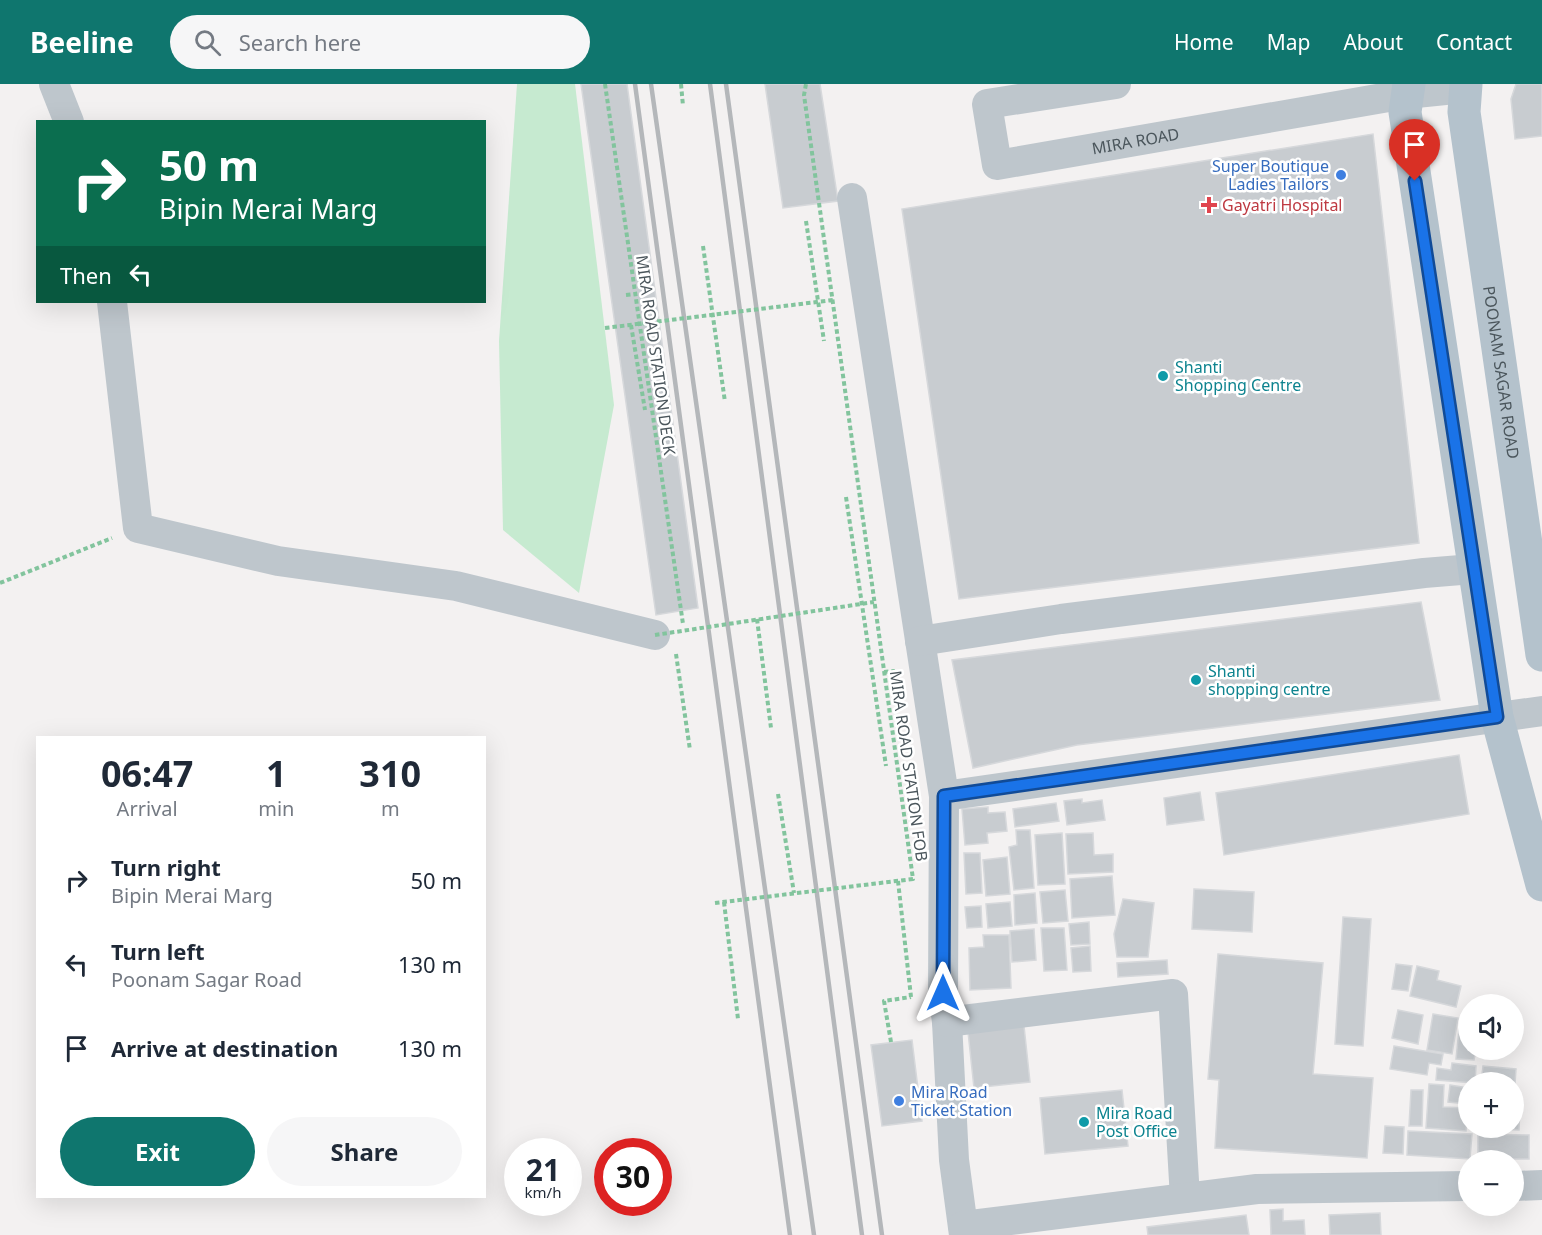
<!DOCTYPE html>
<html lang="en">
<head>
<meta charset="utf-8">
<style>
	:root { --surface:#fff; --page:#f6f6f7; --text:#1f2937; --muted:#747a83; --accent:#0f766e }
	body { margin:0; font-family:"Noto Sans",sans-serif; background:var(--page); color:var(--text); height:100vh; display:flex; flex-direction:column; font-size:22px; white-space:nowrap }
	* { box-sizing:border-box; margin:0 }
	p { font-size:20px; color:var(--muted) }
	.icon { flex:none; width:33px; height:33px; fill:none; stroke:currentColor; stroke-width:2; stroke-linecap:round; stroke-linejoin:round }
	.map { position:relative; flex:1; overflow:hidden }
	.details { position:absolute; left:36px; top:652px; width:450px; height:462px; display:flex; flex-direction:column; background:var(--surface); border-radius:0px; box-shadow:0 6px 24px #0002 }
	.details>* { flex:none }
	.top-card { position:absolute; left:36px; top:36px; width:450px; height:183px; border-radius:0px; box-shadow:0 6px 24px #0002; background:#0b6e4f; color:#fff; overflow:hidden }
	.fabs { position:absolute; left:1458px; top:910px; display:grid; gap:12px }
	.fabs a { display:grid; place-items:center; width:66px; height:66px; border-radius:50%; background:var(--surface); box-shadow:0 6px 24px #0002; font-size:30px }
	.speed { position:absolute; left:504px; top:1054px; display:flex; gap:12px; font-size:30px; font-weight:700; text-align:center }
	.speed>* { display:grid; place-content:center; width:78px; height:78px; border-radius:50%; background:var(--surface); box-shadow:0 6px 24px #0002; line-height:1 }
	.speed small { font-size:15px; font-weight:400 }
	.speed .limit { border:9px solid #d22; background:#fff; color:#111 }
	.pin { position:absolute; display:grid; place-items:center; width:51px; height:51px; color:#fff; margin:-62px -26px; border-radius:50% 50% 50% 0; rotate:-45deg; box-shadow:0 0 6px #0007 }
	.pin .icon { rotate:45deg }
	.me { position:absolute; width:66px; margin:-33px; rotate:0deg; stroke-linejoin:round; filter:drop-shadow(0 0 4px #0008) }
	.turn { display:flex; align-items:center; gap:21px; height:126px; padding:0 24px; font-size:27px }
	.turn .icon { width:78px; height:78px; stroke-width:2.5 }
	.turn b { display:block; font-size:42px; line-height:51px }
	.then { display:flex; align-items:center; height:57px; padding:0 24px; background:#0003; gap:12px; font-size:22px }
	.eta { display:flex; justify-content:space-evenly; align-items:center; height:102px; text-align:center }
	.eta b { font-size:36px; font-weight:700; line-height:42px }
	.action { display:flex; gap:12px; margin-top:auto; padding:12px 24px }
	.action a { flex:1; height:69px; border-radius:36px; background:var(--accent); color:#fff; font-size:24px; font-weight:700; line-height:69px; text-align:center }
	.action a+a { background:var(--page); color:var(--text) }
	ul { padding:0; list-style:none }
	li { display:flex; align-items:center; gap:18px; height:84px; padding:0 24px }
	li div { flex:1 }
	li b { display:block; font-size:22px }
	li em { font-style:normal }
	header { display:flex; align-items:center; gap:36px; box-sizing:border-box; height:84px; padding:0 30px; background:var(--accent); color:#fff }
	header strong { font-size:28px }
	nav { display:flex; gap:33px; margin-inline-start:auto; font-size:21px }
	.search { width:420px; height:54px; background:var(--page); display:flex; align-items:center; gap:15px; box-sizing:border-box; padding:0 21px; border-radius:33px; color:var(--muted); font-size:22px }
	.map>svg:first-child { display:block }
</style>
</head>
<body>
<header>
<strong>Beeline</strong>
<div class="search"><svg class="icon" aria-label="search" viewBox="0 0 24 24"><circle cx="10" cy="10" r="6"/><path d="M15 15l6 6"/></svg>Search here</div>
<nav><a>Home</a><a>Map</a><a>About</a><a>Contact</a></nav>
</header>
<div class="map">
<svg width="1542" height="1151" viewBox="0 0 1542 1151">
	<rect width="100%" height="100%" fill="#f3f1f1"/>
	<!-- green -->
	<path fill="#c6ead0" d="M517,0H575L614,321L579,509L503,446L499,257Z"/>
	<!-- building -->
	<path fill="#c8ccd0" stroke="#d6d8db" stroke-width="1.5" d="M581,0H627L698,524L656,531Z
		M765,0H820L838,117L783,124Z
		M1516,0H1542V52L1515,55L1511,15Z
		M1373,50L1419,459L959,515L902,125Z
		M1421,518L1440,616L1077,661L973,684L952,576Z
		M1459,671L1469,730L1224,771L1216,709Z
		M1200,708L1204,736L1167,741L1164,714Z
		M1082,715V719L1102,716L1105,736L1067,741L1064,717Z
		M1056,719L1059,737L1015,743L1013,725Z
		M988,723V729L1005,728L1007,747L987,749L988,759L965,761L962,725Z
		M1016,746H1030L1034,804L1014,806L1009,763L1017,761Z
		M1062,749L1065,800L1038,801L1035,751Z
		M1093,749L1094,771L1113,770V788L1068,790L1066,750Z
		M964,769H980L982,809L966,810Z
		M1007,773L1010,810L986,812L983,776Z
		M1112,792L1115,831L1072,834L1070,795Z
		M1194,805L1254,808L1252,848L1192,845Z
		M1065,806L1068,837L1043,839L1040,808Z
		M1035,809L1037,839L1015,841L1014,811Z
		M1123,815L1154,819L1148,873H1117L1114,850Z
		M1010,818L1012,842L988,844L986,820Z
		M981,822L982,843L967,844L965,823Z
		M1343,833L1371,835L1363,962L1335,960Z
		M1089,838L1090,860L1071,861L1069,840Z
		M1041,844H1064L1067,886L1044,887Z
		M1034,845L1036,876L1012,878L1010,847Z
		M983,851H1009L1011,904L970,906L969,864L984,863Z
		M1090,862L1091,887L1073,888L1071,864Z
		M1218,870L1323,879L1313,990L1373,994L1367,1074L1215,1064L1219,996L1208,995Z
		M1167,876L1168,890L1118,893L1117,879Z
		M1396,880L1412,882L1408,907L1392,905Z
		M1417,882L1439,887L1437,896L1461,902L1456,923L1410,912Z
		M1398,926L1423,931L1418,960L1392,954Z
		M1433,930L1458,934L1452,970L1427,966Z
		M1460,936L1468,937V966H1476L1474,976L1456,975Z
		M1024,942L1030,998L974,1004L968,948Z
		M912,956L922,1037L882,1042L871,961Z
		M1394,962L1443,970L1441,981L1429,979L1427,991L1390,985Z
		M1452,979L1476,982L1475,999L1436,996L1437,984L1451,986Z
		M1483,982L1516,985L1514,1015V999H1481Z
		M1429,1000L1444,1001L1443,1023L1468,1024L1466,1047L1426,1044Z
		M1450,1001L1468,1004V1020L1448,1018Z
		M1122,1006L1128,1062L1045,1070L1040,1014Z
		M1411,1006H1423L1422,1042H1409Z
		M1514,1023L1520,1024L1519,1046L1477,1044H1514Z
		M1385,1042L1404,1043L1403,1070L1383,1069Z
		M1408,1047L1472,1050L1470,1075L1407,1071Z
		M1478,1050L1529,1051V1075H1478Z
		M1283,1125V1137L1304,1136L1305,1151H1271L1270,1126Z
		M1380,1129L1381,1151H1330L1329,1131Z
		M1246,1131L1249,1151H1148L1147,1143Z"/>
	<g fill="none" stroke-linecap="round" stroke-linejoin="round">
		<!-- path -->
		<path stroke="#82c49d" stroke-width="4" stroke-dasharray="4.5 3" stroke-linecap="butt" d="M605,0L683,540
			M681,0L683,22
			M806,137L824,257
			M703,162L725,318
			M626,211L636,210
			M631,241L645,326
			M846,413L886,682
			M0,499L112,454
			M757,535L771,644
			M676,570L690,666
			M884,588L895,587
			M778,710L794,809
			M898,797L911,913
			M724,818L738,935
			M891,958L884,917L911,913"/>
		<!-- minor -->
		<g stroke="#bec6cc" stroke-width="30">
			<path d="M54,0L69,38"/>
			<path id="s1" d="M1116,0L987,20L997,81L1406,10L1465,4"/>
			<path d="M852,114L944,712L943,909L947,938L954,1076L964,1151"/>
			<path d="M112,218L138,444L278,477L456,502L655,551"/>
			<path d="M920,557L1061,535L1424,489L1473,485"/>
			<path d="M944,712L1542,627"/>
			<path d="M947,938L1173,910L1185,1114"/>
			<path d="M1514,1102L1542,1101"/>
			<path d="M963,1142L1257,1105L1468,1102"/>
		</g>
		<!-- major -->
		<g stroke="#b4c2cc" stroke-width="33">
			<path d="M1409,0L1405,28L1497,633L1542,801"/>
			<path id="s2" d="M1466,0L1464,28L1542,571"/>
		</g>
		<!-- rail -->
		<path stroke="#b4b7ba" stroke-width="4.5" d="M635,0L790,1151
			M651,0L814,1151
			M710,0L862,1151
			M726,0L882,1151"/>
		<!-- path-bridge -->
		<path stroke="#82c49d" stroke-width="4" stroke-dasharray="4.5 3" stroke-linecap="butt" d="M605,244L833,216
			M655,551L874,518
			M715,819L913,795L804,11L806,0"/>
	</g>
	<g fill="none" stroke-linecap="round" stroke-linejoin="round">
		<!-- route casing -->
		<g stroke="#114b97" stroke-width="15">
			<path id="route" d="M943,909L944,712L1497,633L1415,97"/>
		</g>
		<!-- route -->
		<use href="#route" stroke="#1a73e8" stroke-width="10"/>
	</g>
	<!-- markers -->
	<g fill="#3f7fe0" stroke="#fff" stroke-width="2">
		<circle cx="1341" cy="91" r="6"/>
		<circle cx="899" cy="1017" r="6"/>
	</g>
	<path fill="#e0444e" stroke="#fff" stroke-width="2" d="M1206 112h6v6h6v6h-6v6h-6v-6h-6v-6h6z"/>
	<g fill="#0f9aa8" stroke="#fff" stroke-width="2">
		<circle cx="1163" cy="292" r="6"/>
		<circle cx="1196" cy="596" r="6"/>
		<circle cx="1084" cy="1038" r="6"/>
	</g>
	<g text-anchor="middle" stroke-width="5" stroke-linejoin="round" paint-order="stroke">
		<!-- street labels -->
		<g font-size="16" fill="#4b565c" stroke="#fff">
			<text dy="6" stroke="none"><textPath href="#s1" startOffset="333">MIRA ROAD</textPath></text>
			<text transform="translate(656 271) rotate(82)" y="6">MIRA ROAD STATION DECK</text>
			<text dy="6" stroke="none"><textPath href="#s2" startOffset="291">POONAM SAGAR ROAD</textPath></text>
			<text transform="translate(909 682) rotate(82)" y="6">MIRA ROAD STATION FOB</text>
		</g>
		<!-- shop labels -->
		<g font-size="16" fill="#366cbe" stroke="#fff" text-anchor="end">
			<text x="1329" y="88">Super Boutique<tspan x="1329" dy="18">Ladies Tailors</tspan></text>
			<text x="911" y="1014" text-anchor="start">Mira Road<tspan x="911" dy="18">Ticket Station</tspan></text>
		</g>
		<!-- health labels -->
		<g font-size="16" fill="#be3a42" stroke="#fff" text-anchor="start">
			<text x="1222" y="127">Gayatri Hospital</text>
		</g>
		<!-- culture labels -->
		<g font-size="16" fill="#0d838f" stroke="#fff" text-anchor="start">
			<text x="1175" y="289">Shanti<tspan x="1175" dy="18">Shopping Centre</tspan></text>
			<text x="1208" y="593">Shanti<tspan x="1208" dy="18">shopping centre</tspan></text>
			<text x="1096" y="1035">Mira Road<tspan x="1096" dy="18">Post Office</tspan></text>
		</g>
	</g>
</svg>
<div class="fabs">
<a><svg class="icon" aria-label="sound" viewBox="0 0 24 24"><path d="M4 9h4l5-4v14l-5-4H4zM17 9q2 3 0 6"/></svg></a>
<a>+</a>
<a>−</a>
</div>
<div class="speed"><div>21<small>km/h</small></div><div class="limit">30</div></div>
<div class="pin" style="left:1415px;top:97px;background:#d93025"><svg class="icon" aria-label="arrive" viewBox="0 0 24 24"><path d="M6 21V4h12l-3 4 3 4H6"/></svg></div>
<svg class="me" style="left:943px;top:909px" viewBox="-20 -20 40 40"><path d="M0-17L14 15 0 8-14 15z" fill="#1a73e8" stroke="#fff" stroke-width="4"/></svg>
<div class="top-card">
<div class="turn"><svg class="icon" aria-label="right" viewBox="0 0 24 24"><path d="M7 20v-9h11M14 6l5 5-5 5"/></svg><div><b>50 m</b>Bipin Merai Marg</div></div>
<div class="then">Then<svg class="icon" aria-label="left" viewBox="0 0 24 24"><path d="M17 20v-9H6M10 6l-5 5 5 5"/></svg></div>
</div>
<section class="details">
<div class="eta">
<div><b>06:47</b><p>Arrival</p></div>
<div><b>1</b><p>min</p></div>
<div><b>310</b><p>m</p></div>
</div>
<ul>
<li><svg class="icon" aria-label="right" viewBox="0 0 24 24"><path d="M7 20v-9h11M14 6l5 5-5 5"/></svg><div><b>Turn right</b><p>Bipin Merai Marg</p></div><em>50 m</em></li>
<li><svg class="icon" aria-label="left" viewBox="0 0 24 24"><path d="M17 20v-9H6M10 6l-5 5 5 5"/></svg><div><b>Turn left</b><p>Poonam Sagar Road</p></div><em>130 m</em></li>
<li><svg class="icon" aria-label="arrive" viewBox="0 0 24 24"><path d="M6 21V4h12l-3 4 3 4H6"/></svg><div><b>Arrive at destination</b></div><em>130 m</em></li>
</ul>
<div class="action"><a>Exit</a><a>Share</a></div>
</section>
</div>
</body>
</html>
